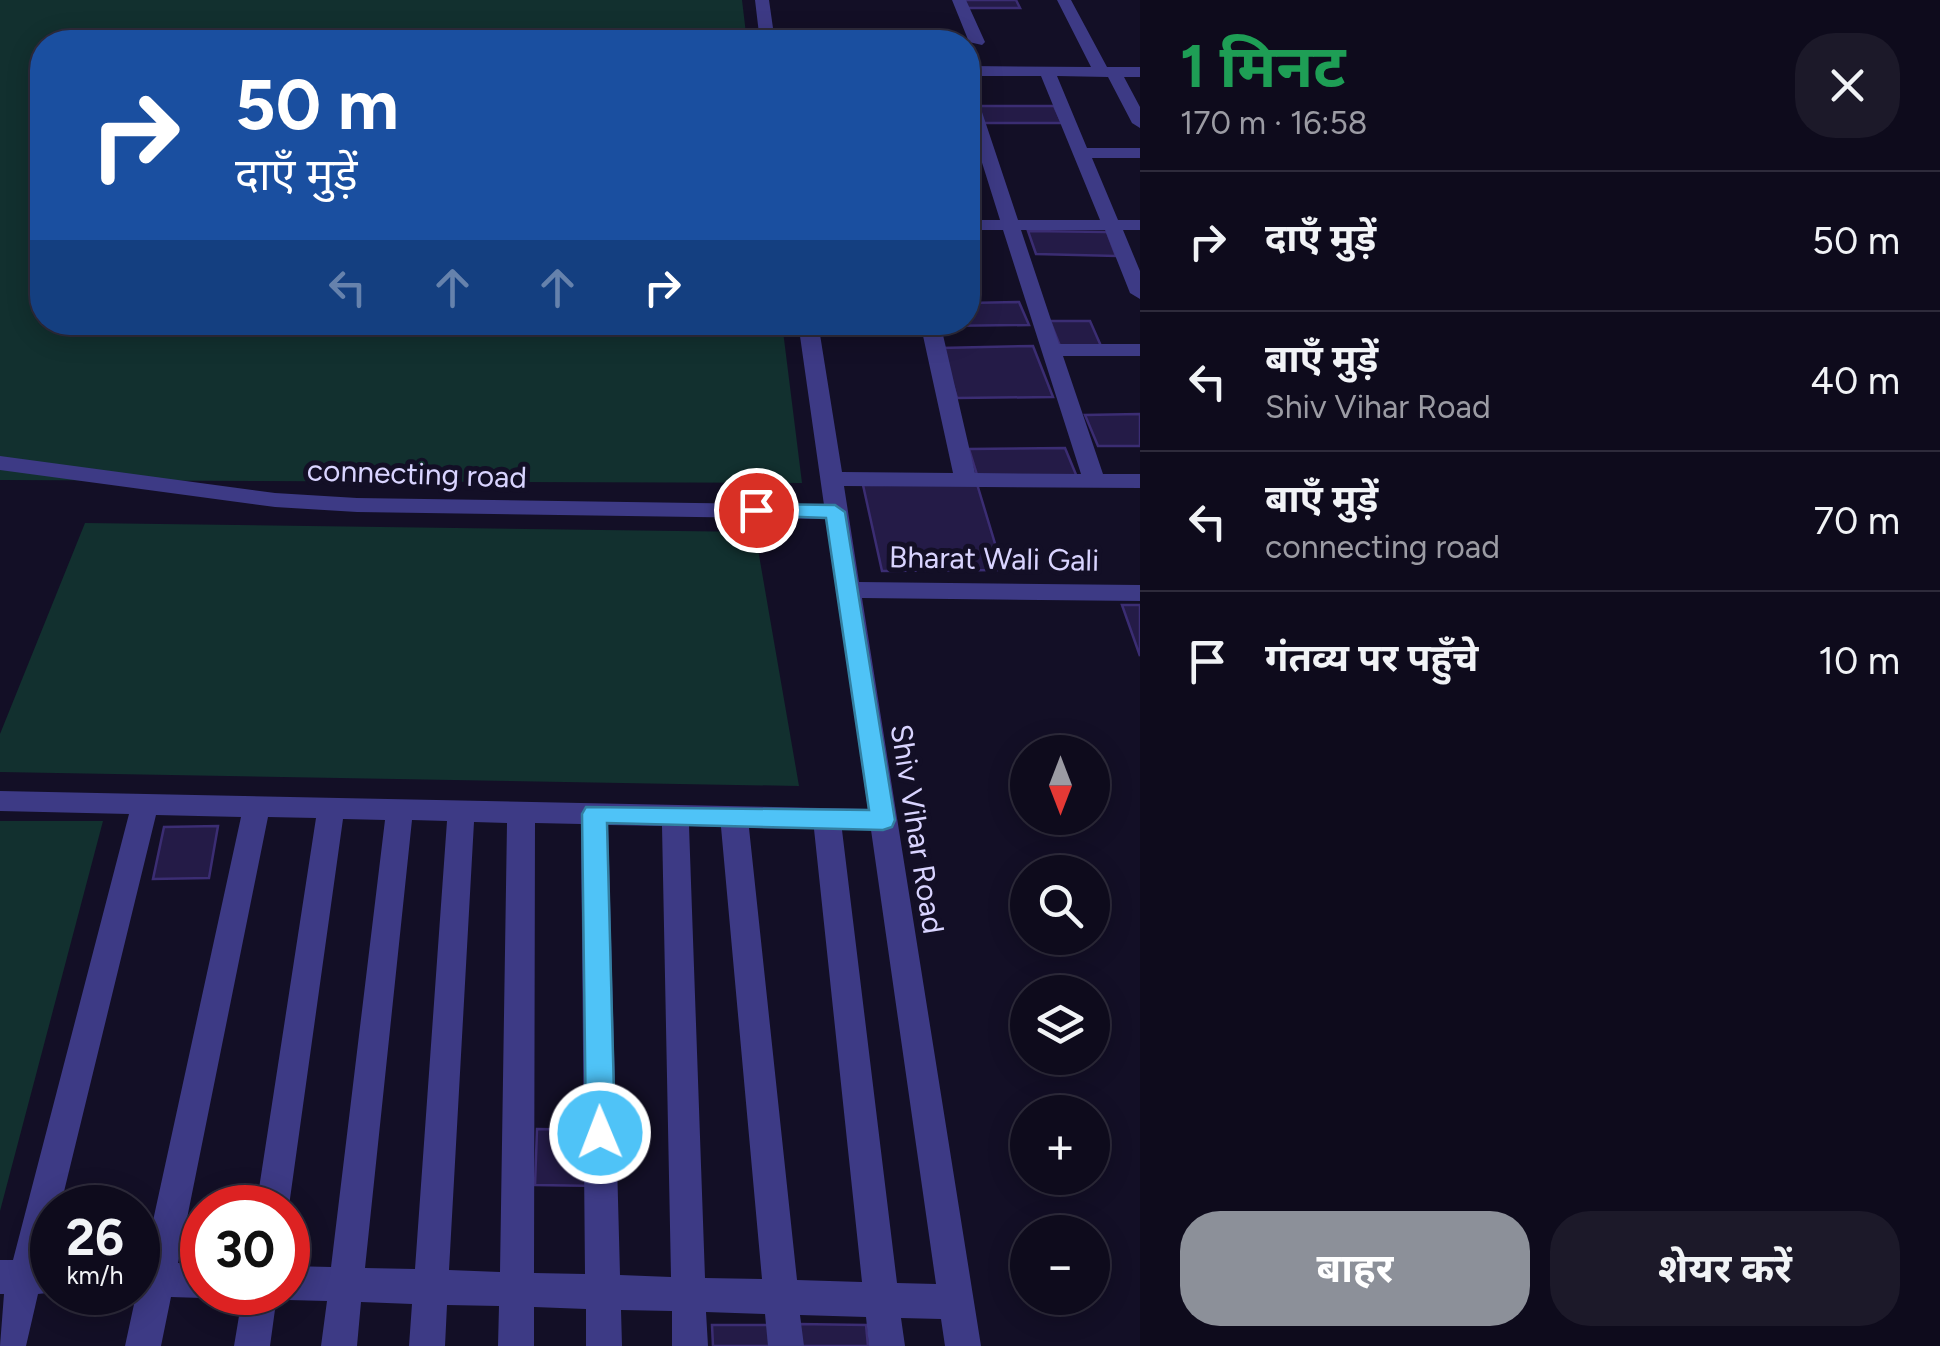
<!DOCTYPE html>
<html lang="hi">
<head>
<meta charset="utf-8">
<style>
	:root { --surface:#0e0b1c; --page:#1c1929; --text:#f1f3f6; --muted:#9b9ba3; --line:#2e2b3b; --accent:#8c9099 }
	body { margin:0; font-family:Figtree,"Noto Sans Devanagari",sans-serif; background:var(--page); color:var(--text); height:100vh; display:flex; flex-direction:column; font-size:38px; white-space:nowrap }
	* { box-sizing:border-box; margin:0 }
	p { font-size:32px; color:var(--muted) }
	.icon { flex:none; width:55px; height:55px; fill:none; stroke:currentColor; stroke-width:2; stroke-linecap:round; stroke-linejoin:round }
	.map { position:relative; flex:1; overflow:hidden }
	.side { display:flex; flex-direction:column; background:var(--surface); width:800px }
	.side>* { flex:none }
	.guide { position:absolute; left:30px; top:30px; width:950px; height:305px; border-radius:40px; box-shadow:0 5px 25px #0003,0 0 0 2px var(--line); background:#1a4fa0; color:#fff; overflow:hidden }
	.needle { width:65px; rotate:180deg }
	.buttons { position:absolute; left:1010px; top:735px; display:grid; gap:20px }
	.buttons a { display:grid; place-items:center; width:100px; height:100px; border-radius:50%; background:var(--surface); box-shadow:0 5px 25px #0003,0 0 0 2px var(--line); font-size:50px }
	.speed { position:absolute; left:30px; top:1185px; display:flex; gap:20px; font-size:50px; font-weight:700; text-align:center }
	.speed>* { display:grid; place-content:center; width:130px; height:130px; border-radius:50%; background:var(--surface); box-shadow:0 5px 25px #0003,0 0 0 2px var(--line); line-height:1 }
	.speed small { font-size:25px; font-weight:400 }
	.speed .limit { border:15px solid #d22; background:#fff; color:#111 }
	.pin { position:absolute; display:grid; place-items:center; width:85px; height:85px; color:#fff; margin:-42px; border:5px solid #fff; border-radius:50%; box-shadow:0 2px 10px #0007 }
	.me { position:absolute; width:110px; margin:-55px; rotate:359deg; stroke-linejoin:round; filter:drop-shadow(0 0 8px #0008) }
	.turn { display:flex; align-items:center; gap:35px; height:210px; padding:0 40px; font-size:45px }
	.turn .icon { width:130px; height:130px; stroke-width:2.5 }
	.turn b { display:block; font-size:70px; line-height:85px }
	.lanes { display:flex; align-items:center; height:95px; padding:0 40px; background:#0003; justify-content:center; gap:50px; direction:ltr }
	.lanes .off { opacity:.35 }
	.round { display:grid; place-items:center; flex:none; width:105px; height:105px; border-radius:40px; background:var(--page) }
	.summary { display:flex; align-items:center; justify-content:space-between; height:170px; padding:0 40px }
	h1 { font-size:60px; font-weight:700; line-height:75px; color:#1e9e55 }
	.cta { display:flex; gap:20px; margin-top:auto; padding:20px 40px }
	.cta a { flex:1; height:115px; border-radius:40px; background:var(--accent); color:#fff; font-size:40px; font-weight:700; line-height:115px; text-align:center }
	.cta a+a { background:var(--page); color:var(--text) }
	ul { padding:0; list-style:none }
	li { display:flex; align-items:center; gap:30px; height:140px; padding:0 40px; border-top:2px solid var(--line) }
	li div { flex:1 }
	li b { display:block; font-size:38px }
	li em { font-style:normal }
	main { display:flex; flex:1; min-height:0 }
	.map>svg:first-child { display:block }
</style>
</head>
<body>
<main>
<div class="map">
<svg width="1140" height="1346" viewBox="0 0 1140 1346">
	<rect width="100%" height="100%" fill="#130f26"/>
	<!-- green -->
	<path fill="#12302f" d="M0,0H742L747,42H42V322L782,323L802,483L0,480Z
		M85,523L755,532L799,786L0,772V734Z
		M0,821H103L0,1211Z"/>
	<!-- building -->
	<path fill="#241b47" stroke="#3b2d73" stroke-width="2.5" d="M964,0H1016L1020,8H968Z
		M977,106H1054L1062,123H984Z
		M1028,231L1107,232L1116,256L1036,254Z
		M1019,302L1029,325L939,326L937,322H968V303Z
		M1050,321H1090L1101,346H1060Z
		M1033,346L1053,397L957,398L941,348Z
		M1140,414V446H1098L1085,415Z
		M1065,448L1077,477L978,478L969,449Z
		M977,484L1003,570L882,571L863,485Z
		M1122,605H1140V656Z
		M218,826L209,878L153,879L164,827Z
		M537,1129L600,1130V1186L535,1185Z
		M798,1324L866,1325L868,1346H800Z
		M712,1325H774L776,1346H713Z"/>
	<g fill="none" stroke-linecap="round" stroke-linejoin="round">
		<!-- minor -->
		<path fill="#3d3a85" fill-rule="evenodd" d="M755,0H769L775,42H760Z
			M952,0H966L985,42L982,45L969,42Z
			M1057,0H1071L1107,67H1140V77H1124L1140,107V128L1132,123L1108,77L1057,76L1087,148H1140V158H1092L1118,220H1140V230H1123L1140,271V299L1130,293L1105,230H1021L1059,344H1140V356H1063L1103,474H1140V488L844,486L859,582L1140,585V601L862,598L981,1346H945L941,1319L901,1318L905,1346H869L866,1317L800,1315L804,1346H768L765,1314L706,1312L708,1346H672V1311L621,1310L622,1346H586V1309L534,1307V1346H498L499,1306L447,1305L445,1346H409L412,1304L361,1302L357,1346H321L327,1301L288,1300L277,1295L270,1346H234L243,1292H288V1266L331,1267L385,820L343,819L288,1213V1208H256L316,818L268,817L178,1263L202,1264V1292H214L202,1298L171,1297L161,1346H125L136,1295L129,1292H138V1262H144L241,817L156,815L60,1208H52V1236L47,1260H52V1292H56L38,1294L26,1346H0L4,1294H0V1260H13L129,814L0,811V791L868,809L827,519L357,512L275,507L0,470V456L275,493L357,498L824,505L798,322H818L842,472L953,473L920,322H940L975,473L1081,474L1003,230H968V220H1000L968,118V89L976,94L1018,220H1100L1041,76H968V66L1091,67ZM412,820L447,821L415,1269L365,1268ZM474,822L507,823L500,1272L449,1270ZM535,823L581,824L585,1274L534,1273ZM608,825L662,826L671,1277L620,1275ZM689,826L721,827L762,1279L705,1278ZM749,828L814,829L862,1282L797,1280ZM842,830H871L936,1284L897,1283Z"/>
	</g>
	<!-- route -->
	<path fill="#4fc3f7" stroke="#337fa1" stroke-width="2.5" d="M756,504L835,505L845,512L895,820L892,827L883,830L607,823L615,1133L611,1142L600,1146L590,1142L586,1133L582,814L586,807L869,810L826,518L749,515V506Z"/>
	<g text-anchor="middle" stroke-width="10" stroke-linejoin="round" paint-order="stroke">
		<!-- street labels -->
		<g font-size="30" fill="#d9d4ff" stroke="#130f26">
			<text transform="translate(417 474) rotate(2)" y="10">connecting road</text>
			<text transform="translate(994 559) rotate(1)" y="10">Bharat Wali Gali</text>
			<text transform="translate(917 829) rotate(81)" y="10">Shiv Vihar Road</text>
		</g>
	</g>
</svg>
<div class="buttons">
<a><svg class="needle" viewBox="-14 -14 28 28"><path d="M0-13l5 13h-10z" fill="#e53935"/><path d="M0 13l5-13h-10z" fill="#9b9ba3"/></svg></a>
<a><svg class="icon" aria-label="search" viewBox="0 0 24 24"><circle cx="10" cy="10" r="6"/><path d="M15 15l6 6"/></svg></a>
<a><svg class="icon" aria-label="layers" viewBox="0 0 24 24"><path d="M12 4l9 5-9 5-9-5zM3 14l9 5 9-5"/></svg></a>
<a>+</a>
<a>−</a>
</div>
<div class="speed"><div>26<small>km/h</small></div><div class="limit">30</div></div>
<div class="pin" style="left:756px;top:510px;background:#d93025"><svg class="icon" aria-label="arrive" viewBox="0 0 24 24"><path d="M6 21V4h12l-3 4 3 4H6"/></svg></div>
<svg class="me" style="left:600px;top:1133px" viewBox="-20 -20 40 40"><circle r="17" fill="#4fc3f7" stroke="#fff" stroke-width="3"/><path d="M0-11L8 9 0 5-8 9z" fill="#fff"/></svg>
<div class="guide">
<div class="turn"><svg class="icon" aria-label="right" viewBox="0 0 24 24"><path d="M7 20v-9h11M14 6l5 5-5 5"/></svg><div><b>50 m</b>दाएँ मुड़ें</div></div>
<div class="lanes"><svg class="icon off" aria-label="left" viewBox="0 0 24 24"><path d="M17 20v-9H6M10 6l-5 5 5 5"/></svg><svg class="icon off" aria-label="ahead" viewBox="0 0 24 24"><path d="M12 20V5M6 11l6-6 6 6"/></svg><svg class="icon off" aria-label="ahead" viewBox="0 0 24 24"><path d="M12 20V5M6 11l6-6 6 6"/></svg><svg class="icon" aria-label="right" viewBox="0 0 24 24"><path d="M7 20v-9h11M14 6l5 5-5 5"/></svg></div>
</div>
</div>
<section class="side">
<div class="summary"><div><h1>1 मिनट</h1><p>170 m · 16:58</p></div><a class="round"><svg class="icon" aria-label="close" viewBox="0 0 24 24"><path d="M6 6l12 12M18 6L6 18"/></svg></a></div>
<ul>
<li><svg class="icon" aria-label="right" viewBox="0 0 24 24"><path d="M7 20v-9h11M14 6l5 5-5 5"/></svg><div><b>दाएँ मुड़ें</b></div><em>50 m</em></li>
<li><svg class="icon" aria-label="left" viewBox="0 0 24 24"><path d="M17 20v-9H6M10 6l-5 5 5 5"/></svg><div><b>बाएँ मुड़ें</b><p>Shiv Vihar Road</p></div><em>40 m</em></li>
<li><svg class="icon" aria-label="left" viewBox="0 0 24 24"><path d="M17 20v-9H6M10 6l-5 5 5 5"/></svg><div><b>बाएँ मुड़ें</b><p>connecting road</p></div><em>70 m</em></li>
<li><svg class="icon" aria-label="arrive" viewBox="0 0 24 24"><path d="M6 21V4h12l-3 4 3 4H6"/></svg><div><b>गंतव्य पर पहुँचे</b></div><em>10 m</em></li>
</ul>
<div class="cta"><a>बाहर</a><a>शेयर करें</a></div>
</section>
</main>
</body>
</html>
